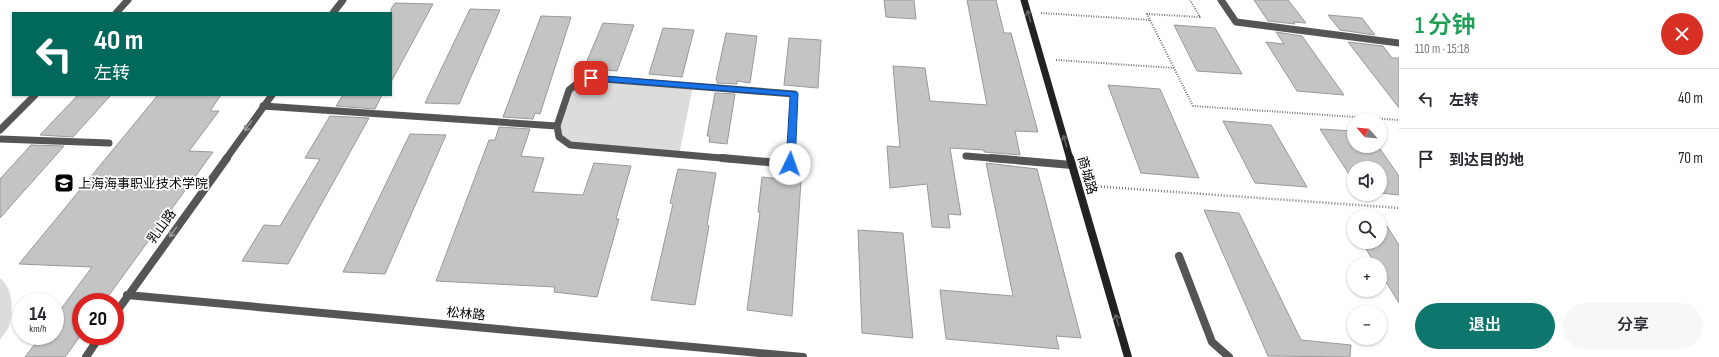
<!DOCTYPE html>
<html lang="zh">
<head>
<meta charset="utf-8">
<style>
	:root { --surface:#fff; --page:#f7f7f7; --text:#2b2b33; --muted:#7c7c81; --line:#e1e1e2; --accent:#0f766e }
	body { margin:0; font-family:"Sofia Sans Condensed","Noto Sans SC",sans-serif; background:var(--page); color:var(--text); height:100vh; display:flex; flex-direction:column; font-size:15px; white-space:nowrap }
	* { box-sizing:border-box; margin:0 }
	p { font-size:13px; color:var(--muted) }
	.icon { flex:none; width:22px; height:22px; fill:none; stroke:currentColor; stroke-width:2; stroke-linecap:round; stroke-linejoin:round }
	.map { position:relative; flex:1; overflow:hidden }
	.sheet { display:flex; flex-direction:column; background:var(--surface); width:320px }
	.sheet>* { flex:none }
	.guide { position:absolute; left:12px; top:12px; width:380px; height:84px; border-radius:0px; box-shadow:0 1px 3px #0004; background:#00695c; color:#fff; overflow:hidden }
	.needle { width:26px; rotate:297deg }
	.fabs { position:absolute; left:1347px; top:113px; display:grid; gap:8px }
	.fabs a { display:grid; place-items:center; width:40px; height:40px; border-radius:50%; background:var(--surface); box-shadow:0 1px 3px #0004; font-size:20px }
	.speed { position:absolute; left:12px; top:293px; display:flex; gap:8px; font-size:20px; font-weight:700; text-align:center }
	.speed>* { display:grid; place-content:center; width:52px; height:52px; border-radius:50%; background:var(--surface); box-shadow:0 1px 3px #0004; line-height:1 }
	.speed small { font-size:10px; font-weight:400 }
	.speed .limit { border:6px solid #d22; background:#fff; color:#111 }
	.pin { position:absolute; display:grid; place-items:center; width:34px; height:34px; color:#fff; margin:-17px; border-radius:8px; box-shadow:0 2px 6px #0006 }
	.me { position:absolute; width:44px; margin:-22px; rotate:3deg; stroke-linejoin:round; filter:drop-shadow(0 0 3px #0008) }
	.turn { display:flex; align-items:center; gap:14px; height:84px; padding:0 16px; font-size:18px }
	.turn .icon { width:52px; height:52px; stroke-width:2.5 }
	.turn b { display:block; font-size:28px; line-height:34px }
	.round { display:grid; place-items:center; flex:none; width:42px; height:42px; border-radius:21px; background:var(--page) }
	.headline { display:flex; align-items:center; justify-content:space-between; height:68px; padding:0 16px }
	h1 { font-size:24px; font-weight:600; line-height:30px; color:#1e9e55 }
	.cta { display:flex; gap:8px; margin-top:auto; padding:8px 16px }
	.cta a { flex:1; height:46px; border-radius:24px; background:var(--accent); color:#fff; font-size:16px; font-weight:600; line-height:46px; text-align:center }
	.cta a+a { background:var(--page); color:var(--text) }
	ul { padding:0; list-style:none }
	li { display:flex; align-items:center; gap:12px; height:60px; padding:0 16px; border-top:1px solid var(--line) }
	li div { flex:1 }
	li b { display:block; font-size:15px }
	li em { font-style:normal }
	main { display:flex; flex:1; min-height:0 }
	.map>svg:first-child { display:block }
</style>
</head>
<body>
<main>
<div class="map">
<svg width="1399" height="357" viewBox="0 0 1399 357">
	<rect width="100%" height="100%" fill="#fff"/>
	<!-- green -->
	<path fill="#dcdcdc" d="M591,78L693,86L679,155L570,145L559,137L557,126L569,90Z
		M0,278C13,288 13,308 10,323C9,329 3,335 0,340Z"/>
	<!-- building -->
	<path fill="#c4c4c4" stroke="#999" d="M884,0H914L916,19L886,17Z
		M967,0H996L1004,33H1011L1038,132L1015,131L1020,155L984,152V150L950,148L961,215L948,214L950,228L932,227L927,184L890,188L887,146L900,147L893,66L925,68L930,101L987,105Z
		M1254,0H1288L1306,23L1293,22L1295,24L1268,21Z
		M395,3L433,4L391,82V9Z
		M470,9L500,10L459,104L425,103Z
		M1328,15L1362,18L1375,35L1340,30Z
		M541,16L571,17L540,114L535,113L533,119L503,117Z
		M603,23L634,25L617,71L584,68Z
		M1174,25L1215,28L1242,74L1197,71Z
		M663,28L694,30L682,77L649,74Z
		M1276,32L1302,36L1344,95L1297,91L1266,42L1284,44Z
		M726,33L757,36L750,83L737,81V84L717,83V80H716Z
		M789,38L821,40L818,88L784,85Z
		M1348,42L1383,46L1392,58H1399V108Z
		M1108,85L1160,89L1199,178L1141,173Z
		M715,93L735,94L727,144L709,142L710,136H707Z
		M78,95H111L73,137L40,135Z
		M158,95H221L210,111H219L189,151L213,152L104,302H81V335L65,357H25L41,336H55V317L92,267L19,264Z
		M343,95H382L375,109L336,106Z
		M330,116L369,118L288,264L242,261L264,225L280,226L320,159L305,158Z
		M1223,121L1271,125L1307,187L1255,183Z
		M499,127L530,129L521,156L544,158L533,192L583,195L594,163L631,166L616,219H619L597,297L554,292L555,287L436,281L489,140H495Z
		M1320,129L1354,131V146H1378L1399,176V195L1380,193V168H1354V182Z
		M410,134L446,135L385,274L343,272Z
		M31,145L64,146L0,218V179Z
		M986,163L1037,169L1081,338L1056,336L1059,349L946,339L940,290L1013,296Z
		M678,169L716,173L707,225L709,226L695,305L651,300L673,204L670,203Z
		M762,177L801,181L792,316L747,310L760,212H758Z
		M1204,210L1239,213L1301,340L1351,345L1350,357L1268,356Z
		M1380,225L1387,226L1399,245V303L1380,272V264H1375L1362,242H1380Z
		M858,230L903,233L913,338L862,333Z"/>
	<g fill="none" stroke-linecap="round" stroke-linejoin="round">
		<!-- path-far1 -->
		<path stroke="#777" stroke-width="2" stroke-dasharray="1 1.5" stroke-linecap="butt" d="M1041,13L1150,20
			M1056,60L1174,68L1193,106L1399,120
			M1174,68L1147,14L1200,17L1190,0"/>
		<!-- path -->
		<path stroke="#777" stroke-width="2.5" stroke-dasharray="1 2" stroke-linecap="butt" d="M1092,186L1399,208"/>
		<!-- lane-far1 -->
		<path stroke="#555" stroke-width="7" d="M1221,0L1236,22L1399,43
			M116,13L128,0
			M263,106L557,126
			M557,126L559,137L570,145L733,159
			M557,126L569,90L579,82L591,78L794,94L790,159
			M0,130L35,95
			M0,139L109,143
			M966,156L1002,159"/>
		<!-- lane -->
		<path stroke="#555" stroke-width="8" d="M722,158L790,164V158
			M991,158L1072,165
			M1179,256L1212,342L1229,357"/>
		<!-- street-far1 -->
		<path stroke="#555" stroke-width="7" d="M333,13L343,0
			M226,159L272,95"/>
		<!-- street -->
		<path stroke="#555" stroke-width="8" d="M127,295L803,357
			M115,314L227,158
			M86,357L100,336"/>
		<!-- secondary-far1 -->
		<path stroke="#222" stroke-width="7" d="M1024,0L1070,159"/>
		<!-- secondary -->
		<path stroke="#222" stroke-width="8" d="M1070,158L1128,357"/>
	</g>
	<!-- one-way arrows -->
	<defs><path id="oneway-shaft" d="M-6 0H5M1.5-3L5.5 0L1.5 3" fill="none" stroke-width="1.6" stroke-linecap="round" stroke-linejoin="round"/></defs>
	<g stroke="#646464">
		<use href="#oneway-shaft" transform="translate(1029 16) rotate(-106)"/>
		<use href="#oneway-shaft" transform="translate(1065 141) rotate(-106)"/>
		<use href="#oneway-shaft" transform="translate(1117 320) rotate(-106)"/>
	</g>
	<g stroke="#999">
		<use href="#oneway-shaft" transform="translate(248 126) rotate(126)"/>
		<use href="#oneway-shaft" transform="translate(173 232) rotate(126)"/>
	</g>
	<!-- route -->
	<path fill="#1a73e8" stroke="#114b97" d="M591,75L797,92L798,94L795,164L790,167L786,164L790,96L588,80L587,78Z"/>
	<!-- icons -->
	<defs>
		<g id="university-square" transform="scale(1)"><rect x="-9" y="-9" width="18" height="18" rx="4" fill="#000" stroke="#fff"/><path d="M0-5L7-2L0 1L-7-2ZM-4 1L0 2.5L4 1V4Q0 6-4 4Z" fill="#fff"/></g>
	</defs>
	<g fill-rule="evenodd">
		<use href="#university-square" x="64" y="183"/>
	</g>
	<g text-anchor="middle" stroke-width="3.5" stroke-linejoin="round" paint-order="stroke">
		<!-- street labels -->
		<g font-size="13" fill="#000" stroke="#fff">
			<text transform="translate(1088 175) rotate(74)" y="5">商城路</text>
			<text transform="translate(161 226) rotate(-54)" y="5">乳山路</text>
			<text transform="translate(466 313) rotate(5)" y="5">松林路</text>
		</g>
		<!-- poi labels -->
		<g font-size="13" fill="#000" stroke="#fff" text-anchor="start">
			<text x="78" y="188">上海海事职业技术学院</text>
		</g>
	</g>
</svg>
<div class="fabs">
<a><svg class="needle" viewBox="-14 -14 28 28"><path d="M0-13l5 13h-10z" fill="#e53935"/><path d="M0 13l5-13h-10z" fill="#7c7c81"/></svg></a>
<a><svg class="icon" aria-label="sound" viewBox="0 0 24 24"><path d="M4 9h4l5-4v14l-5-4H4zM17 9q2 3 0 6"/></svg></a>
<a><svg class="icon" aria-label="search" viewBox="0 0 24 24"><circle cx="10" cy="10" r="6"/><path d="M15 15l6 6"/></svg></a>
<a>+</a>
<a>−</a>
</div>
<div class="speed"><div>14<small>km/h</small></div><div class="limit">20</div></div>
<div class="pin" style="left:591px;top:78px;background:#d93025"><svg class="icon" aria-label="arrive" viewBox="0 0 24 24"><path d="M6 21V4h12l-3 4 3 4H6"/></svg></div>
<svg class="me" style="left:790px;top:164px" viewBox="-20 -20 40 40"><circle r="19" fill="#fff"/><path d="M0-13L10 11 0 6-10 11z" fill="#1a73e8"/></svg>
<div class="guide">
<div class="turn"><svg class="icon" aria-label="left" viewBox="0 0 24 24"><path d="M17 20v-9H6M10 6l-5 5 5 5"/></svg><div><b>40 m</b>左转</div></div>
</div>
</div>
<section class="sheet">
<div class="headline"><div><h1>1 分钟</h1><p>110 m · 15:18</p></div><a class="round" style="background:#d93025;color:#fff"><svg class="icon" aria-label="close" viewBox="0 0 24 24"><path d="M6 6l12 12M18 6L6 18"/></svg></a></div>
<ul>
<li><svg class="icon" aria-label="left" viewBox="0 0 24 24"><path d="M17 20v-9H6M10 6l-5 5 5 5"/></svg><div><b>左转</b></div><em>40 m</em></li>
<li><svg class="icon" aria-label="arrive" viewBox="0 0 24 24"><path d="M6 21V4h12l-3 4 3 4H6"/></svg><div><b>到达目的地</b></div><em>70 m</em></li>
</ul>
<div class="cta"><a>退出</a><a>分享</a></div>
</section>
</main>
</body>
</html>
